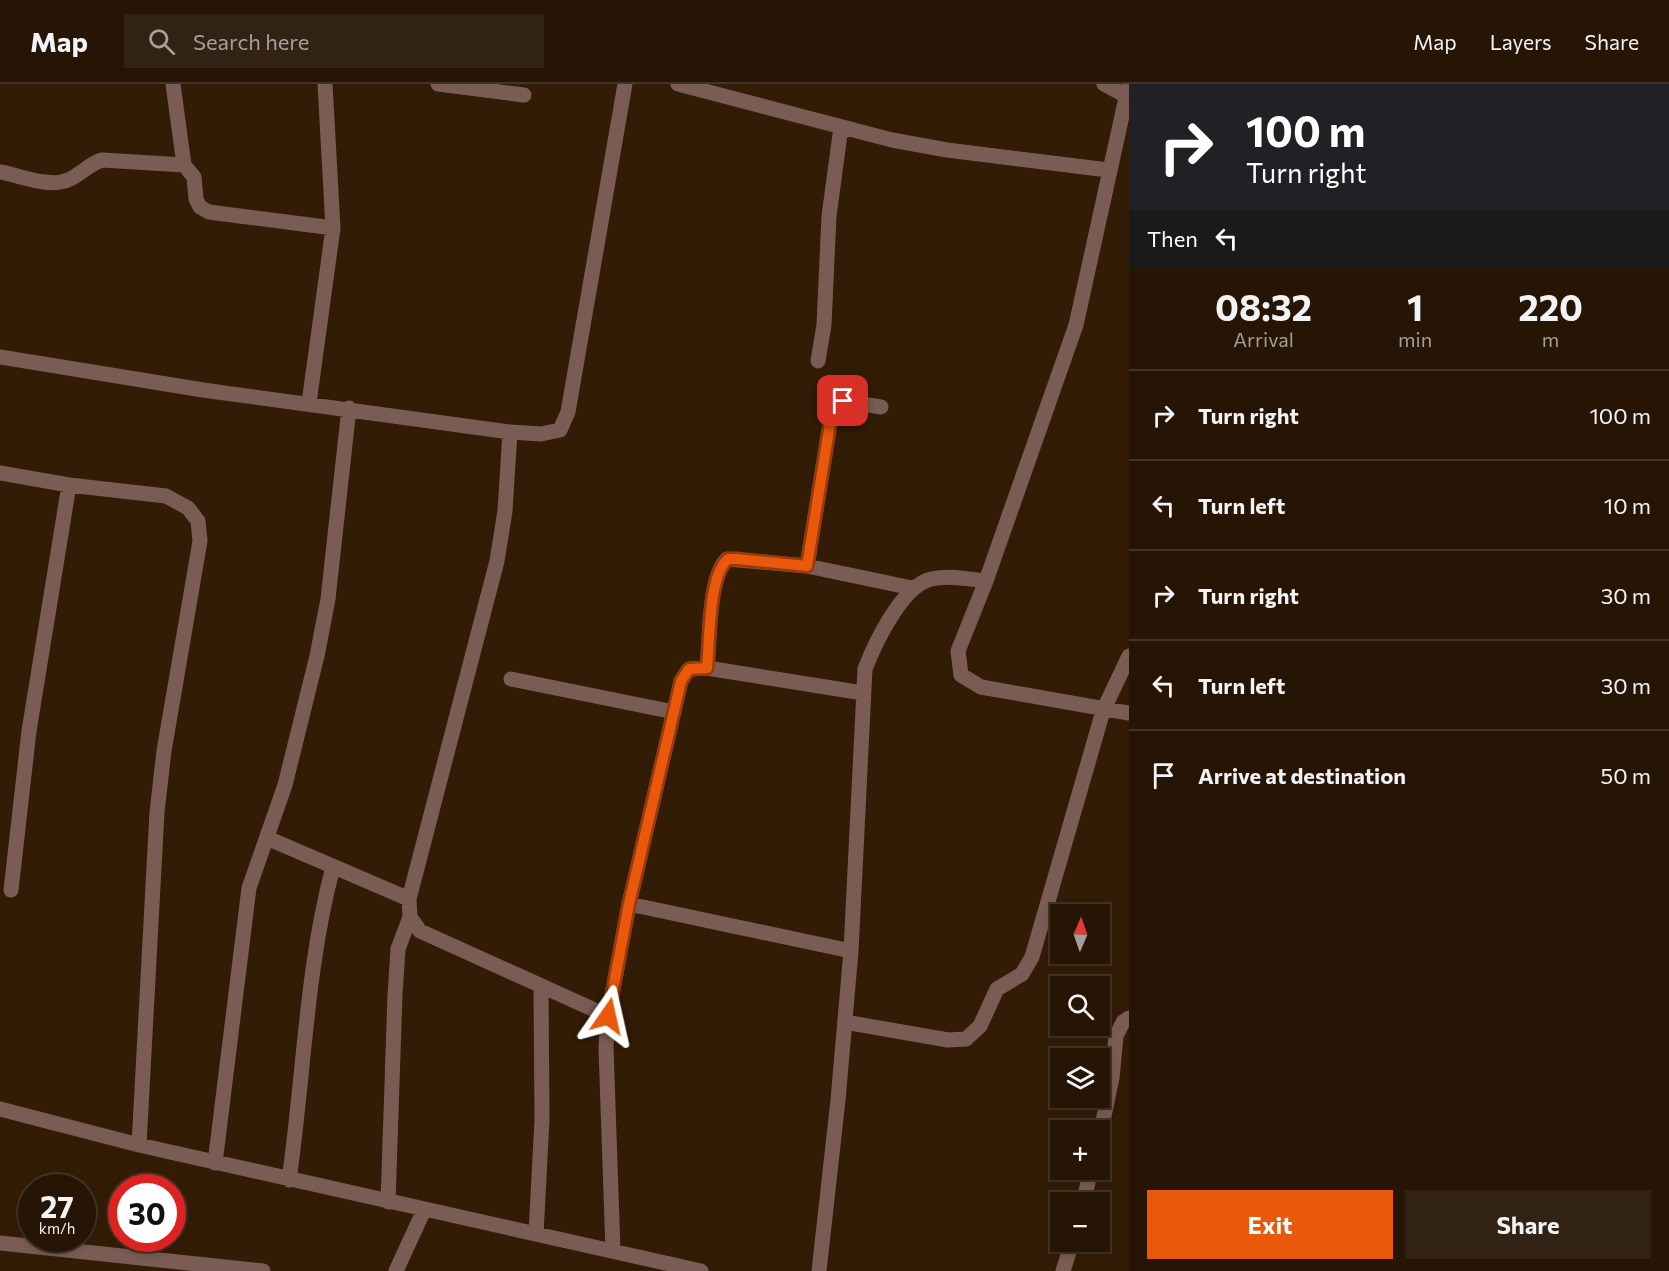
<!DOCTYPE html>
<html lang="en">
<head>
<meta charset="utf-8">
<style>
	:root { --surface:#261504; --page:#322213; --text:#f1f3f6; --muted:#a49f9a; --line:#423426; --accent:#ea580c }
	body { margin:0; font-family:Commissioner,sans-serif; background:var(--page); color:var(--text); height:100vh; display:flex; flex-direction:column; font-size:22px; white-space:nowrap }
	* { box-sizing:border-box; margin:0 }
	p { font-size:20px; color:var(--muted) }
	.icon { flex:none; width:33px; height:33px; fill:none; stroke:currentColor; stroke-width:2; stroke-linecap:round; stroke-linejoin:round }
	.map { position:relative; flex:1; overflow:hidden }
	.details { display:flex; flex-direction:column; background:var(--surface); width:540px }
	.details>* { flex:none }
	.top-card { background:#202124; color:#fff; overflow:hidden }
	.needle { width:39px; rotate:2deg }
	.fabs { position:absolute; left:1050px; top:820px; display:grid; gap:12px }
	.fabs a { display:grid; place-items:center; width:60px; height:60px; border-radius:0px; background:var(--surface); box-shadow:0 3px 9px #0003,0 0 0 2px var(--line); font-size:30px }
	.speed { position:absolute; left:18px; top:1090px; display:flex; gap:12px; font-size:30px; font-weight:700; text-align:center }
	.speed>* { display:grid; place-content:center; width:78px; height:78px; border-radius:50%; background:var(--surface); box-shadow:0 3px 9px #0003,0 0 0 2px var(--line); line-height:1 }
	.speed small { font-size:15px; font-weight:400 }
	.speed .limit { border:9px solid #d22; background:#fff; color:#111 }
	.pin { position:absolute; display:grid; place-items:center; width:51px; height:51px; color:#fff; margin:-26px; border-radius:12px; box-shadow:0 3px 9px #0006 }
	.me { position:absolute; width:66px; margin:-33px; rotate:11deg; stroke-linejoin:round; filter:drop-shadow(0 0 4px #0008) }
	.turn { display:flex; align-items:center; gap:21px; height:126px; padding:0 18px; font-size:27px }
	.turn .icon { width:78px; height:78px; stroke-width:2.5 }
	.turn b { display:block; font-size:42px; line-height:51px }
	.then { display:flex; align-items:center; height:57px; padding:0 18px; background:#0003; gap:12px; font-size:22px }
	.eta { display:flex; justify-content:space-evenly; align-items:center; height:102px; text-align:center }
	.eta b { font-size:36px; font-weight:700; line-height:42px }
	.action { display:flex; gap:12px; margin-top:auto; padding:12px 18px }
	.action a { flex:1; height:69px; border-radius:0px; background:var(--accent); color:#fff; font-size:24px; font-weight:700; line-height:69px; text-align:center }
	.action a+a { background:var(--page); color:var(--text) }
	ul { padding:0; list-style:none }
	li { display:flex; align-items:center; gap:18px; height:90px; padding:0 18px; border-top:2px solid var(--line) }
	li div { flex:1 }
	li b { display:block; font-size:22px }
	li em { font-style:normal }
	header { display:flex; align-items:center; gap:36px; box-sizing:border-box; height:84px; padding:0 30px; background:var(--surface); border-bottom:2px solid var(--line) }
	header strong { font-size:28px }
	nav { display:flex; gap:33px; margin-inline-start:auto; font-size:21px }
	.search { width:420px; height:54px; background:var(--page); display:flex; align-items:center; gap:15px; box-sizing:border-box; padding:0 21px; border-radius:0px; color:var(--muted); font-size:22px }
	main { display:flex; flex:1; min-height:0 }
	.map>svg:first-child { display:block }
</style>
</head>
<body>
<header>
<strong>Map</strong>
<div class="search"><svg class="icon" aria-label="search" viewBox="0 0 24 24"><circle cx="10" cy="10" r="6"/><path d="M15 15l6 6"/></svg>Search here</div>
<nav><a>Map</a><a>Layers</a><a>Share</a></nav>
</header>
<main>
<div class="map">
<svg width="1129" height="1187" viewBox="0 0 1129 1187">
	<rect width="100%" height="100%" fill="#331c06"/>
	<g fill="none" stroke-linecap="round" stroke-linejoin="round">
		<!-- minor -->
		<path stroke="#7b5c55" stroke-width="15" d="M173,0L184,81L194,93L196,115L200,123L209,128L333,144
			M438,0L524,11
			M678,0L892,56L947,66L1108,86
			M1104,0L1126,12
			M1129,0L1076,241L986,497L958,567L961,591L981,603L1129,629
			M0,88C18,91 47,103 65,97C79,93 88,80 102,76L184,81
			M0,273L203,306L510,348L541,350L560,346L568,328L625,0
			M818,277L824,241L829,132L841,43
			M309,319L333,144L325,0
			M510,348L505,427L497,477L409,815L410,833L420,847L608,932
			M0,389L69,401L166,412L188,424L198,437L200,457L164,667L157,728L139,1061
			M807,482L833,321L843,317L881,323
			M707,584C710,557 708,493 727,475L807,482L912,504
			M511,595L674,628
			M267,754L409,815
			M11,806L29,647L69,401
			M629,820L851,867
			M845,938L948,956L966,955L980,942L997,905L1022,890L1032,873L1103,627L1129,572
			M0,1025L139,1061L701,1187
			M1100,1051L1112,994L1116,952L1123,938L1129,934
			M215,1079L249,804L285,701L317,572L328,515L349,324
			M289,1096C304,992 306,884 333,783
			M388,1118L395,911L398,865L410,833
			M1083,1119L1091,1086
			M536,1150L542,1036L541,902
			M0,1159L263,1187
			M613,1167L606,964L608,932L629,820L681,597L689,585L707,584L863,609
			M396,1187L424,1126
			M819,1187L838,1016L851,867L865,585C875,559 902,502 931,495C950,491 968,495 986,497
			M1063,1187L1072,1158"/>
	</g>
	<g fill="none" stroke-linecap="round" stroke-linejoin="round">
		<!-- route casing -->
		<g stroke="#983908" stroke-width="15">
			<path id="route" d="M608,932L629,820L681,597L689,585L707,584C710,557 708,492 728,475H737L807,482L833,321L843,317"/>
		</g>
		<!-- route -->
		<use href="#route" stroke="#ea580c" stroke-width="10"/>
	</g>
</svg>
<div class="fabs">
<a><svg class="needle" viewBox="-14 -14 28 28"><path d="M0-13l5 13h-10z" fill="#e53935"/><path d="M0 13l5-13h-10z" fill="#a49f9a"/></svg></a>
<a><svg class="icon" aria-label="search" viewBox="0 0 24 24"><circle cx="10" cy="10" r="6"/><path d="M15 15l6 6"/></svg></a>
<a><svg class="icon" aria-label="layers" viewBox="0 0 24 24"><path d="M12 4l9 5-9 5-9-5zM3 14l9 5 9-5"/></svg></a>
<a>+</a>
<a>−</a>
</div>
<div class="speed"><div>27<small>km/h</small></div><div class="limit">30</div></div>
<div class="pin" style="left:843px;top:317px;background:#d93025"><svg class="icon" aria-label="arrive" viewBox="0 0 24 24"><path d="M6 21V4h12l-3 4 3 4H6"/></svg></div>
<svg class="me" style="left:608px;top:932px" viewBox="-20 -20 40 40"><path d="M0-17L14 15 0 8-14 15z" fill="#ea580c" stroke="#fff" stroke-width="4"/></svg>
</div>
<section class="details">
<div class="top-card">
<div class="turn"><svg class="icon" aria-label="right" viewBox="0 0 24 24"><path d="M7 20v-9h11M14 6l5 5-5 5"/></svg><div><b>100 m</b>Turn right</div></div>
<div class="then">Then<svg class="icon" aria-label="left" viewBox="0 0 24 24"><path d="M17 20v-9H6M10 6l-5 5 5 5"/></svg></div>
</div>
<div class="eta">
<div><b>08:32</b><p>Arrival</p></div>
<div><b>1</b><p>min</p></div>
<div><b>220</b><p>m</p></div>
</div>
<ul>
<li><svg class="icon" aria-label="right" viewBox="0 0 24 24"><path d="M7 20v-9h11M14 6l5 5-5 5"/></svg><div><b>Turn right</b></div><em>100 m</em></li>
<li><svg class="icon" aria-label="left" viewBox="0 0 24 24"><path d="M17 20v-9H6M10 6l-5 5 5 5"/></svg><div><b>Turn left</b></div><em>10 m</em></li>
<li><svg class="icon" aria-label="right" viewBox="0 0 24 24"><path d="M7 20v-9h11M14 6l5 5-5 5"/></svg><div><b>Turn right</b></div><em>30 m</em></li>
<li><svg class="icon" aria-label="left" viewBox="0 0 24 24"><path d="M17 20v-9H6M10 6l-5 5 5 5"/></svg><div><b>Turn left</b></div><em>30 m</em></li>
<li><svg class="icon" aria-label="arrive" viewBox="0 0 24 24"><path d="M6 21V4h12l-3 4 3 4H6"/></svg><div><b>Arrive at destination</b></div><em>50 m</em></li>
</ul>
<div class="action"><a>Exit</a><a>Share</a></div>
</section>
</main>
</body>
</html>
